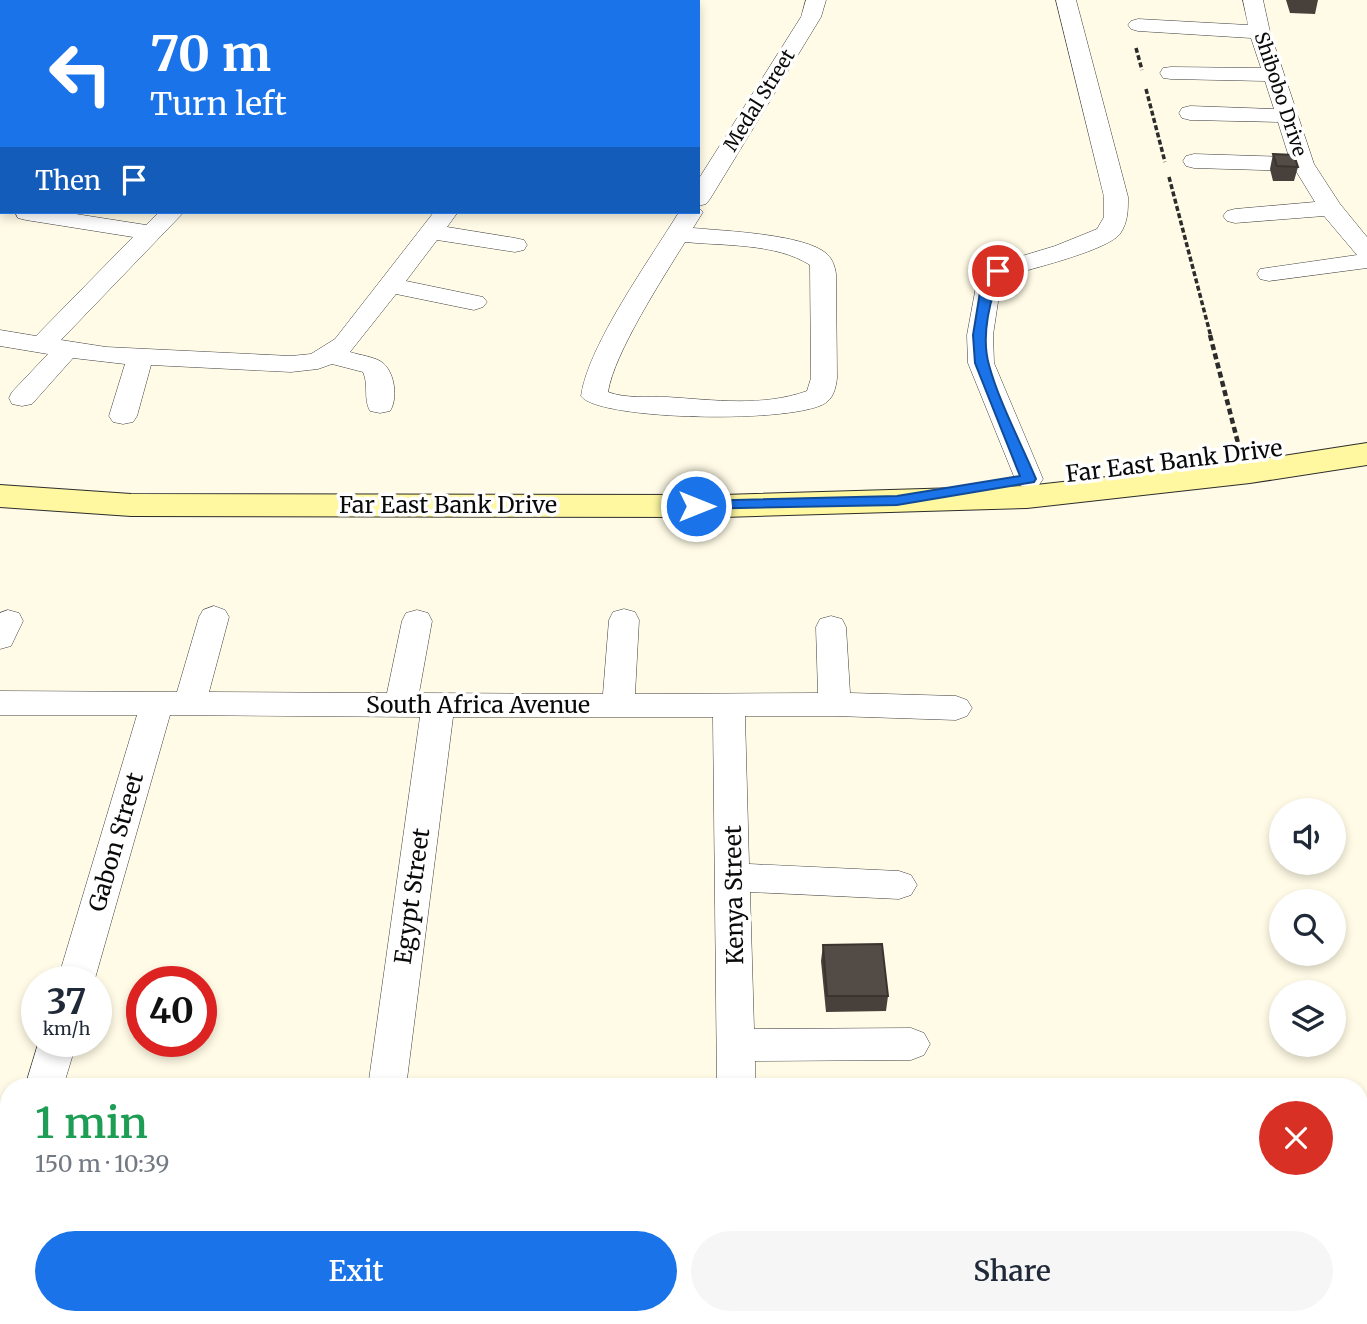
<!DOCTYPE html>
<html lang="en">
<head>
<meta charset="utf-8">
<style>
	:root { --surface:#fff; --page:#f6f6f7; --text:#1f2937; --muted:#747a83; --accent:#1a73e8 }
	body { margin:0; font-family:Merriweather,serif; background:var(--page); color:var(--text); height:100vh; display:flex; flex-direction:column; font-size:26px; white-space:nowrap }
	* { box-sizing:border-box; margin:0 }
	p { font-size:23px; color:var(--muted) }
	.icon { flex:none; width:38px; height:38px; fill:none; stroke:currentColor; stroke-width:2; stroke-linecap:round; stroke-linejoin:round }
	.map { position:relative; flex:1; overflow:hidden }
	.panel { position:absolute; left:0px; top:1078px; width:1368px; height:247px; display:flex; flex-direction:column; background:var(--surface); border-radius:28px 28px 0 0; box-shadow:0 4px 10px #0003 }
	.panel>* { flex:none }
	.banner { position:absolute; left:0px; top:0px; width:700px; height:214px; box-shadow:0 4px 10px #0003; background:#1a73e8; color:#fff; overflow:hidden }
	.controls { position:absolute; left:1269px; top:798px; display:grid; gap:14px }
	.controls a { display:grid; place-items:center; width:77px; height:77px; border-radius:50%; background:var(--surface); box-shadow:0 4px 10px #0003; font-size:35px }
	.speed { position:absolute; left:21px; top:966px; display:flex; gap:14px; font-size:35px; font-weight:700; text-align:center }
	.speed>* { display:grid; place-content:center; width:91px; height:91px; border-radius:50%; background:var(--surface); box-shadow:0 4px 10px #0003; line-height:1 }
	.speed small { font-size:18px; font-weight:400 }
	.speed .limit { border:10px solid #d22; background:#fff; color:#111 }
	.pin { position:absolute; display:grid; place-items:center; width:60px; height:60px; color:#fff; margin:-30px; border:4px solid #fff; border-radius:50%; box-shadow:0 2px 7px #0007 }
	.me { position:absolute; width:77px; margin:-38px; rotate:90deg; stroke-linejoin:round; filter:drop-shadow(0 0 5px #0008) }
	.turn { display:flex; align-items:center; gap:24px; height:147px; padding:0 35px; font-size:32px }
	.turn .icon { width:91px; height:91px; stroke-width:2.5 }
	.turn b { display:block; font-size:49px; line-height:60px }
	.then { display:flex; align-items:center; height:66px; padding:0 35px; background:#0003; gap:14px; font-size:26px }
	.round { display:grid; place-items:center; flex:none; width:74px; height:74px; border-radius:37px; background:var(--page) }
	.head { display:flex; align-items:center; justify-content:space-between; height:119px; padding:0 35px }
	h1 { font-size:42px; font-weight:600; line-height:52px; color:#1e9e55 }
	.button { display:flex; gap:14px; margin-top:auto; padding:14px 35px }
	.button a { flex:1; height:80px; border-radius:42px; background:var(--accent); color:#fff; font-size:28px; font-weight:600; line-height:80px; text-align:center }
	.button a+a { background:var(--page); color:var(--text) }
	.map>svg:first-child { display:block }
</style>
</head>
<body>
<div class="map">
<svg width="1367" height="1324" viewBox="0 0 1367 1324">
	<rect width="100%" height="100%" fill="#fffbe6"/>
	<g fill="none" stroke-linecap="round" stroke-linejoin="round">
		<!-- lane casing -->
		<g stroke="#3d3d3d" stroke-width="2">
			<path id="lane" d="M603,0H619L602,2Z"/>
		</g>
		<!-- street casing -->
		<g stroke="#3d3d3d" stroke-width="1">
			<path id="street" d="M14,0H48L49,2H15Z
				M115,0H136L114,2Z
				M370,0H391L369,2Z
				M585,0H605L606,2H586Z
				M806,0H826L821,17L710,199L706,204L698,206V180L801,17Z
				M1056,0H1076L1128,197C1128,211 1128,222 1120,234C1106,251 1030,269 1007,276L1001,282L993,335L994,363L1043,479L1039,485L1029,488L1019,485L1015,479L968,363L967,335L977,281L989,266L1055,246L1097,229L1104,217V197Z
				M1243,0H1263L1270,32L1314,164L1340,204L1367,237V268L1269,281L1260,279L1257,274L1260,269L1357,255L1324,216L1235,223L1227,221L1223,216L1227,211L1235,209L1315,202L1296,171L1194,168L1186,166L1183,161L1186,156L1194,154L1289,157L1278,122L1190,120L1182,118L1179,113L1182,108L1190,106L1274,109L1265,81L1171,79L1163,78L1160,73L1163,68L1171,67L1261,68L1251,38L1138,31L1131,29L1128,25L1131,21L1138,19L1248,25Z
				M2,97V112L0,113V98Z
				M698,207L703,212L693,228C724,231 805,234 827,254C833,260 835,267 836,274L837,378C836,387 834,396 827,402C800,424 598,421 581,396C588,345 651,258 679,212H698ZM685,242C724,246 776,243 810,265L811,378L807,391C762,407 715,400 667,397C648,396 626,399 608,392C614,353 663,278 685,242Z
				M15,212H63L146,225L159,212H184L61,340L106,347L291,356L311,354L335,339L434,212H458L447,227L515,238L524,240L527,245L524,250L515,252L437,240L406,281L483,297L487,302L483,307L474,310L396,294L350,352C359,355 376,357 383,363C395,373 398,399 390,411L380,413L370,411C363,399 369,385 363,372L332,364L318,369L291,372L151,365L137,416L133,422L123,424L113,422L109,416L125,364L73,358L32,404L22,406L12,404L9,398L12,392L48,354L0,346V330L36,336L133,237L26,220L18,218Z
				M214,606L225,610L229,617L209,692L387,693L402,621L406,613L417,610L428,613L432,621L419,693L603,694L609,620L613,612L624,609L635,612L639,620L635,694L818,693L816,627L820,619L831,616L842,619L846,627L850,693L956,696L967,700L972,708L967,716L956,720L835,716H745L749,864L899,871L911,875L917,885L911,895L899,899L750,892L754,1029L911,1028L924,1033L930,1044L924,1055L911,1060L755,1061V1087H717L713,717H453L406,1087H368L420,717L170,715L94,982H57L137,715H0V691L177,692L199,617L203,610Z
				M8,610L19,613L23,621L11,646L0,649V613Z
				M39,1041H77L63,1087H25Z
				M9,1188V1253L0,1256V1192Z
				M335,1316H377L375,1324H333Z
				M717,1316H759V1324H717Z"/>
		</g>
		<!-- secondary casing -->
		<g stroke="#2c2c2c" stroke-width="2">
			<path id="secondary" d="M1367,443V465L1250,483L1027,508L723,517L131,516L0,507V485L131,494L723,495L1027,486L1250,461Z"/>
		</g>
		<!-- path-far1 -->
		<path stroke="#2c2c2c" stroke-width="3.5" stroke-dasharray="5 2.5" stroke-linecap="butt" d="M1136,48L1142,70
			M1146,89L1165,162
			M1169,177L1211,337"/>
		<!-- path -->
		<path stroke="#2c2c2c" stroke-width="4.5" stroke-dasharray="6 3.5" stroke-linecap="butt" d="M1210,335L1238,443"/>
		<!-- lane -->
		<use href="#lane" fill="#fff" fill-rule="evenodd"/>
		<!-- street -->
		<use href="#street" fill="#fff" fill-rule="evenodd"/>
		<!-- secondary -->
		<use href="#secondary" fill="#fff8a1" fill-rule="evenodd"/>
	</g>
	<!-- wall -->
	<path fill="#47403b" d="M1286,0H1318L1315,14L1290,13Z
		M1273,154L1298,167L1294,181H1273L1270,169Z
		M823,945L888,996L886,1011L826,1012L821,961Z"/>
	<!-- shaded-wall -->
	<path fill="#3a3430" d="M2,11V28L0,30V12Z"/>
	<!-- building -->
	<path fill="#534b45" stroke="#3a3430" stroke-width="2" d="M0,0H14L12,2H2V11L0,12Z
		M1273,154L1294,155L1298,167L1277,166Z
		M882,944L888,996H827L823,945Z"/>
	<!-- route -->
	<path fill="#1a73e8" stroke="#114b97" stroke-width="2" d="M998,268L1004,271C989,295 981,337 989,365C999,402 1021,443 1036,479L1034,482L897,505L691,509L689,506L691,503L696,501L897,496L1020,476L975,363L973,335L981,286L993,269Z"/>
	<g text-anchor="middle" stroke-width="7" stroke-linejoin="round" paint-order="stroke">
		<!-- far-street labels -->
		<g font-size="19" fill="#0a0a0a" stroke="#fff">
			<text transform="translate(1281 94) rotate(72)" y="7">Shibobo Drive</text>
			<text transform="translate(759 100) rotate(-58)" y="7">Medal Street</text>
		</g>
		<!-- street labels -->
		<g font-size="23" fill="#0a0a0a" stroke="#fff">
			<text transform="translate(1174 461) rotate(-7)" y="8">Far East Bank Drive</text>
			<text x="448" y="513">Far East Bank Drive</text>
			<text x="478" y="713">South Africa Avenue</text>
			<text transform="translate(116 842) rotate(-74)" y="8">Gabon Street</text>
			<text transform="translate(734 895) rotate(-91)" y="8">Kenya Street</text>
			<text transform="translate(412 896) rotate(-82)" y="8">Egypt Street</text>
		</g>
	</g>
</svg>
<div class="controls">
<a><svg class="icon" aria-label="sound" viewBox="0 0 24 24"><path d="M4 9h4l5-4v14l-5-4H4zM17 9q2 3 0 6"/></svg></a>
<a><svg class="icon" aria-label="search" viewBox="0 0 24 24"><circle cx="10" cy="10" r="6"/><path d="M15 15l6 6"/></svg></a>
<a><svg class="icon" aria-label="layers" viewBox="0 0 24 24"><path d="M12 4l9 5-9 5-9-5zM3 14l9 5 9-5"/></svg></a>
</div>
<div class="speed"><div>37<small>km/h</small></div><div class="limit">40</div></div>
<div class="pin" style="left:998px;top:271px;background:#d93025"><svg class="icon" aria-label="arrive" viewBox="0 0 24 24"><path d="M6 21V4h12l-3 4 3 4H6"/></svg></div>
<svg class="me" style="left:696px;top:506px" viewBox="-20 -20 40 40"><circle r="17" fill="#1a73e8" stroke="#fff" stroke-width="3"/><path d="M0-11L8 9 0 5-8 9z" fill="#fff"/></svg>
<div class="banner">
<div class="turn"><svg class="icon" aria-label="left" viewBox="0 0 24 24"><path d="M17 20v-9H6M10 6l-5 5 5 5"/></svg><div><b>70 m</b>Turn left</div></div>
<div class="then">Then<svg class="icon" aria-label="arrive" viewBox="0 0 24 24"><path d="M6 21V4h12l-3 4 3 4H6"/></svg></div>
</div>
<section class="panel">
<div class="head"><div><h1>1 min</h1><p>150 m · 10:39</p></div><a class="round" style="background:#d93025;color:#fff"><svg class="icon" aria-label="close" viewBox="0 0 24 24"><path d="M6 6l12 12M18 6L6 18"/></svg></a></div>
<div class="button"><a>Exit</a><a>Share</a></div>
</section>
</div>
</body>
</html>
